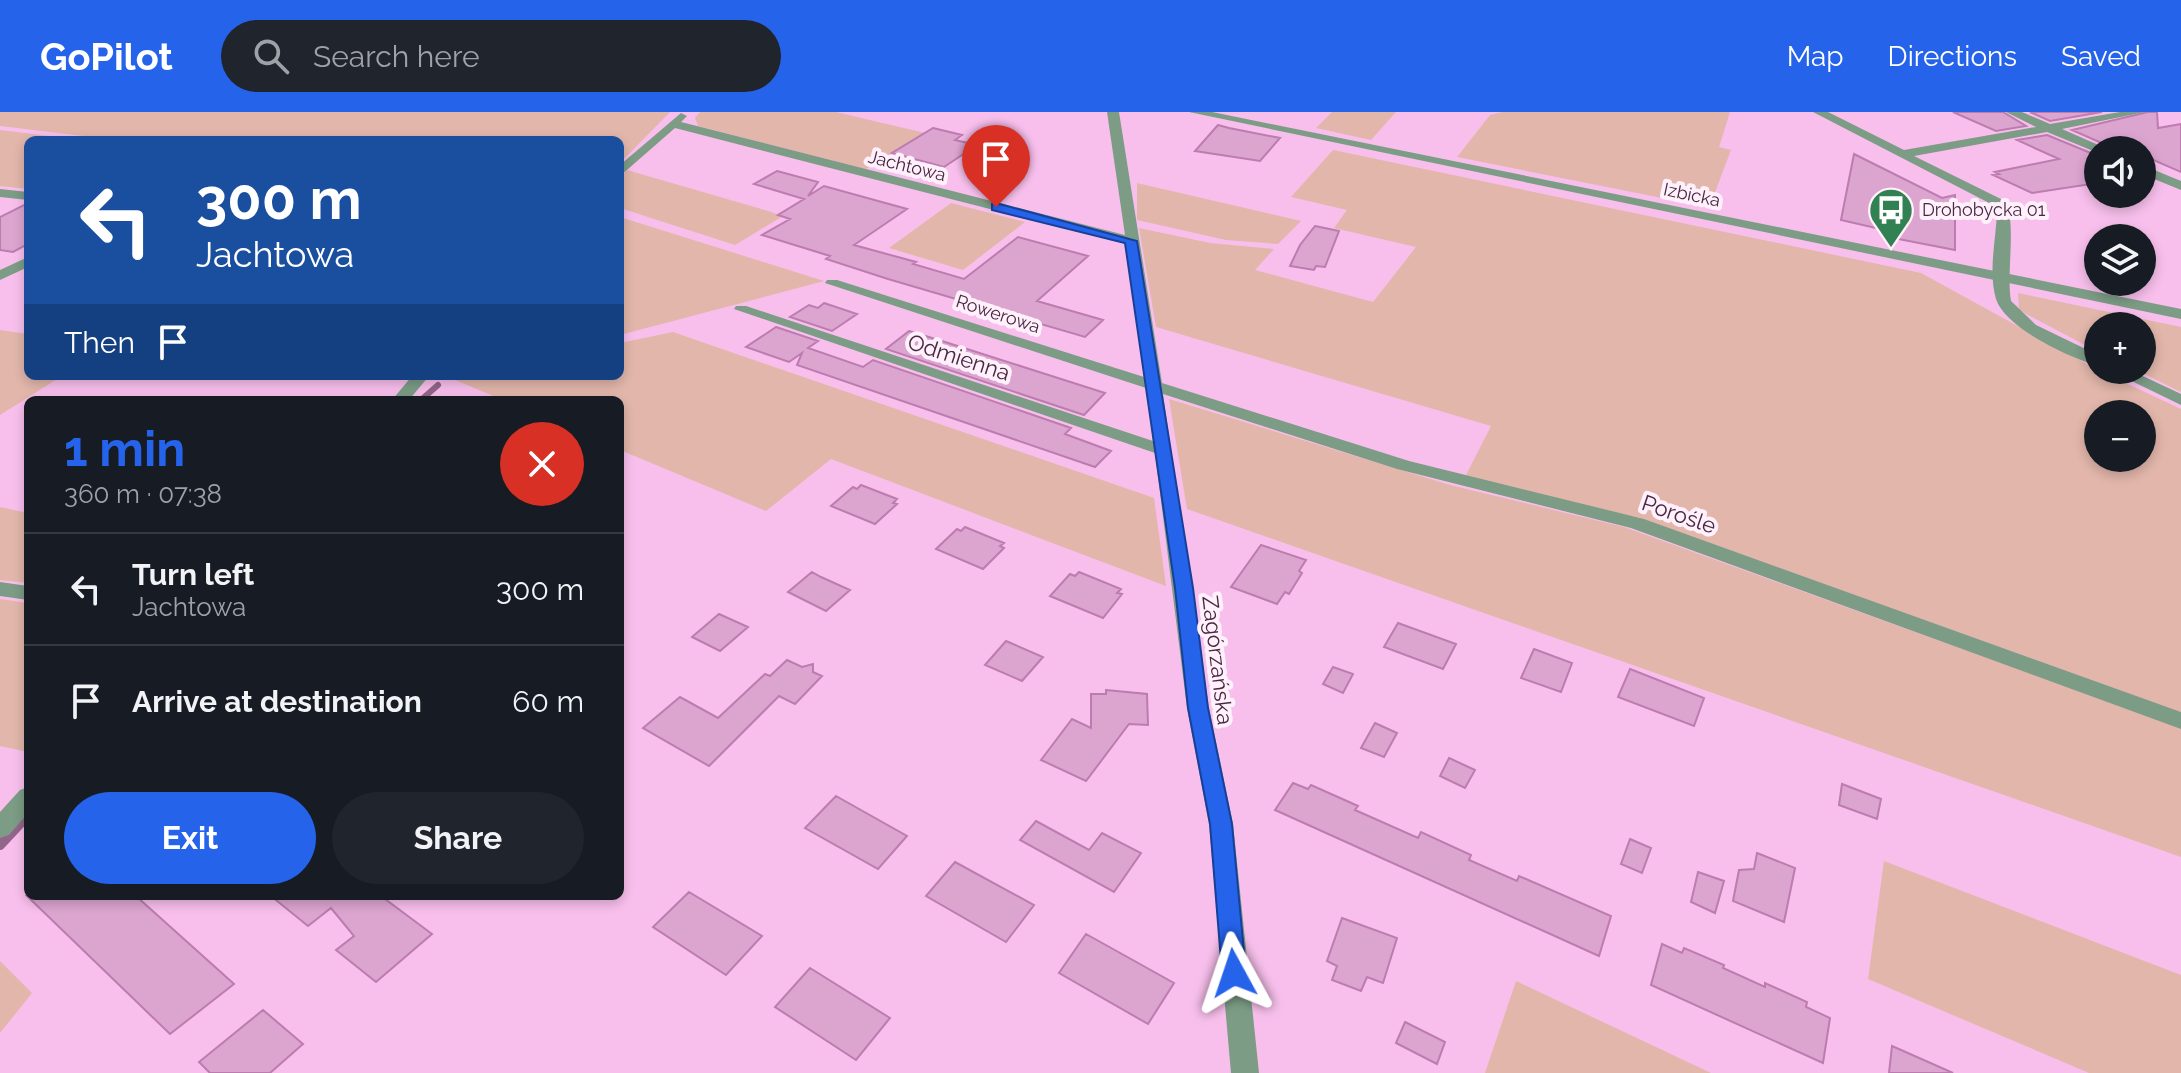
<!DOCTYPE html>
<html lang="en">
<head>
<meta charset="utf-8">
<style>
	:root { --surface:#171b24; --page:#20242c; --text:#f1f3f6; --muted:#9ea1a6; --line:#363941; --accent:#2563eb }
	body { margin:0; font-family:Raleway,sans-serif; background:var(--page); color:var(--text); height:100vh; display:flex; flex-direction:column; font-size:30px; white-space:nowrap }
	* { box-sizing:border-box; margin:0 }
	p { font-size:26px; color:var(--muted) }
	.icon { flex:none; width:44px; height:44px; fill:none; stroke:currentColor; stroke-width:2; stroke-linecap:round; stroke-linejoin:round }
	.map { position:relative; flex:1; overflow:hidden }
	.side { position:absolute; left:24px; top:284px; width:600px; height:504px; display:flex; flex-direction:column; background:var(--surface); border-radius:12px; box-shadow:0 4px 12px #0003 }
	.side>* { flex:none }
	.top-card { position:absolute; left:24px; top:24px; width:600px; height:244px; border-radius:12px; box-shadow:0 4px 12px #0003; background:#1a4fa0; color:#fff; overflow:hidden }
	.buttons { position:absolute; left:2084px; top:24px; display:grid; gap:16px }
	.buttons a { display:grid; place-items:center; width:72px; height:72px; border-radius:50%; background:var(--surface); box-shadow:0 4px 12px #0003; font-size:40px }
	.pin { position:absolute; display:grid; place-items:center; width:68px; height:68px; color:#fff; margin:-82px -34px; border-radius:50% 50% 50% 0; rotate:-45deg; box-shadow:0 0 8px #0007 }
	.pin .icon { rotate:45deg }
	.me { position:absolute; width:88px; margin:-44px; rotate:355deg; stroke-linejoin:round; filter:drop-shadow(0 0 6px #0008) }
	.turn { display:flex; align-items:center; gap:28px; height:168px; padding:0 40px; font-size:36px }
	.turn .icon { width:104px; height:104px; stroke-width:2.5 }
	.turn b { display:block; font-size:56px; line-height:68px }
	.then { display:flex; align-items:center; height:76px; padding:0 40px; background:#0003; gap:16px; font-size:30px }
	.round { display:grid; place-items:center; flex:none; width:84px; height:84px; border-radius:42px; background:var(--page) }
	.head { display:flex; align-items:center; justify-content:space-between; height:136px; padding:0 40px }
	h1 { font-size:48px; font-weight:700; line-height:60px; color:var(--accent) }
	.cta { display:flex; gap:16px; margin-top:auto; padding:16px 40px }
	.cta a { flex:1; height:92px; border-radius:48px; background:var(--accent); color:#fff; font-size:32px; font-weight:700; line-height:92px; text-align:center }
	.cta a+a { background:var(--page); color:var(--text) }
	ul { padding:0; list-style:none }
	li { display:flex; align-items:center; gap:24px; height:112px; padding:0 40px; border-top:2px solid var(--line) }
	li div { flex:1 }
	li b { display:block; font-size:30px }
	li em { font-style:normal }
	header { display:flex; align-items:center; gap:48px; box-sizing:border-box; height:112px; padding:0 40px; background:var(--accent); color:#fff }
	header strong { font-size:38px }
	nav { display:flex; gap:44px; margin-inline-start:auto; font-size:28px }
	.search { width:560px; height:72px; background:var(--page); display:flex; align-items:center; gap:20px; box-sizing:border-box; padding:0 28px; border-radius:44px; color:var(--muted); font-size:30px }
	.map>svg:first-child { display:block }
</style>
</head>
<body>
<header>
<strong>GoPilot</strong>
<div class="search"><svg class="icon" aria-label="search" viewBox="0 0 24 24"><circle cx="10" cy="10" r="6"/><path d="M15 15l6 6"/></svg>Search here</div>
<nav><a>Map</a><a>Directions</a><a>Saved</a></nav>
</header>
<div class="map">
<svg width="2181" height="961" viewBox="0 0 2181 961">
	<rect width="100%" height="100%" fill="#f8bfec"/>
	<!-- green -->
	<path fill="#e2b6ab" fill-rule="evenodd" d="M0,0H670L620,51V28H117L0,14Z
		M700,0H836L925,21L866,57L698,14L695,6Z
		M1332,0H1396L1371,28L1316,16Z
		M1502,0H1730L1719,35L1731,38L1711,91L1697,93L1457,45L1490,3Z
		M0,18L82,28H28V77L0,74Z
		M1333,38L1921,161L2098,258L2181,297V600L1640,406L1522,381L1465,365L1491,314L1156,215L1139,116L1210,131L1274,137L1255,158L1373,190L1416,135L1334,116L1347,98L1291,85ZM2098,302H2142V346H2098Z
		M627,58L768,99L783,104L735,133L620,96V66Z
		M1137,71L1301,109L1278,132L1226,128L1137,108Z
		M951,91L1025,110L963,158L889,136Z
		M620,105L824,169L620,223Z
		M2018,181L2181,215V280L2136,258H2142V214H2098V240L2019,198Z
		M0,218L28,222V264H62L0,303Z
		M673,220L1154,386L1166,474L831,347L766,399L620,338V288H503L455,268L473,264H620V231Z
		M1169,287L1450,373L1624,415L2181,616V745L1187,397Z
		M0,395L28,401V471L0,468Z
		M0,487L28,491V640L0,634Z
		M1884,749L2181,863V961H2089L1868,867Z
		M0,849L32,881L0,921Z
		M1516,869L1711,961H1485Z"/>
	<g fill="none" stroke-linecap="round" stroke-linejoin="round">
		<!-- stream-far1 -->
		<path stroke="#93658a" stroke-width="6" d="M421,288L438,273"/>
		<!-- stream -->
		<path stroke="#93658a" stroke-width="10" d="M0,733L28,703"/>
	</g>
	<!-- building -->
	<path fill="#dca5d0" stroke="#bd7bb0" stroke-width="2" d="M1953,0H2003L2026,14L1996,19Z
		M2030,0H2102L2050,9Z
		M2148,0H2157L2158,16L2181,12V60L2142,43V38L2122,35L2108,38L2104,32L2072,18Z
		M1218,13L1229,16L1280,26L1260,49L1195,39Z
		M933,16L962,23L955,28L977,33L944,55L892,41Z
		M2047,23L2098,44V71L2032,81L1993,63L1999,62L1995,60L2059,47L2017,28Z
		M1854,42L1942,86L1955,83V138L1888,125L1889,119L1841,108Z
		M777,59L818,70L808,84L824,74L907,97L854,133L916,150L913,152L964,167L1018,125L1088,144L1037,189L1103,208L1085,225L888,167L826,147L830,144L762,123L790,107L778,103L804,87L754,72Z
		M28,91V132L13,140L0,138V105Z
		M1315,114L1339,119L1325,155L1316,154L1314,158L1290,154L1300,133Z
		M824,191L857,202L832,219L790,205L809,193L818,196Z
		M776,215L818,229L808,236L863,255L873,248L1071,316L1065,322L1111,339L1095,355L797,253L802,241L789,250L746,235Z
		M909,219L942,229L1105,281L1084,303L886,237Z
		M861,373L897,387L893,391L897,392L875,412L831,394L853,375L857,377Z
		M965,415L1004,431L1000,434L1004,436L983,457L936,437L957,417L961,419Z
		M1261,433L1306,448L1299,459L1302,461L1289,482L1285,480L1277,492L1231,475Z
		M812,460L821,465L850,478L826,499L788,480Z
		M1079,460L1121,477L1117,481L1122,482L1103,506L1050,484L1070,462L1075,464Z
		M719,502L748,515L720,539L692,525Z
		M1398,511L1456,532L1443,557L1384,535Z
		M1006,529L1043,545L1022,569L985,553Z
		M1534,537L1572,551L1561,580L1521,566Z
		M787,548L802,555L813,552V560L822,564L795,592L779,584L709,654L643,616L680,585L718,606L765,562L770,564Z
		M1333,555L1353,562L1343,581L1323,572Z
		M1630,557L1704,586L1694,614L1618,585Z
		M1106,578L1147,582L1148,613L1129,612L1086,669L1041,648L1072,607L1091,616V582H1106Z
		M1375,611L1397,621L1384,645L1361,636Z
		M1449,646L1475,658L1465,676L1440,664Z
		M1293,671L1308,677L1311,673L1358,694L1355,698L1418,726L1421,720L1471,743L1469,748L1517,769L1519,764L1611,804L1599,844L1275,698Z
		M1842,672L1881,687L1877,707L1839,693Z
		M836,684L907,724L878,757L805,716Z
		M1036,709L1089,738L1102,721L1141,741L1114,780L1020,728Z
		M1630,727L1651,736L1642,761L1621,752Z
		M1757,741L1795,756L1784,810L1733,789L1739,758L1754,757Z
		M955,750L1034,793L1006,830L926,784Z
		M1698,760L1724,769L1715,801L1691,790Z
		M689,780L762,824L726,863L653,815Z
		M27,784H136L234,872L170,922Z
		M271,784H381L432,822L376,870L336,838L354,824L331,796L308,814Z
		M1342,806L1397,826L1383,871L1367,865L1361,879L1332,868L1337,854L1327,849Z
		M1086,822L1174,871L1148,912L1059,861Z
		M1662,832L1682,841L1684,836L1724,853L1723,856L1765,875V871L1807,890L1806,895L1830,906L1823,951L1651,873Z
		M810,856L890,906L856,948L775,895Z
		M263,898L303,932L270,961H210L199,950Z
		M1405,910L1445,930L1437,952L1396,931Z
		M1892,934L1953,961H1889Z"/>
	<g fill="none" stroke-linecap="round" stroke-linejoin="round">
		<!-- minor -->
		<path fill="#7c9c85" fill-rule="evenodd" d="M1107,0H1119L1162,271L1409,349L1644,407L2181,600V617L1631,416L1397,357L1163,282L1209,596L1233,712L1259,961H1231L1209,712L1187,596L1155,341L734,197L736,194H746L1153,329L1146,276L825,171L827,168H837L1144,265L1126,132L675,16L620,64V53L681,1L687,4L681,10L1125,123Z
			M1813,0H1828L1904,38L2036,15L2006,0H2022L2050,12L2120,0H2145L2062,17L2103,35L2105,38H2098V41L2047,20L1914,44L2005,89C2017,109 2006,161 2011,189L2036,213L2098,243V254C2070,246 2005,216 1996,187C1988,160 1996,127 1997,100L1995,94Z
			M2142,53L2181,69V78L2142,62Z
			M0,77L28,80V88L0,85Z
			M28,145V155L0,168V158Z
			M2109,258H2130L2181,282V293Z
			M412,264H429L409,288H392Z
			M0,470L28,474V488L0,484Z
			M28,675V701L9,723L0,726V700L20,678Z"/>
		<!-- tertiary -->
		<path fill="#7c9c85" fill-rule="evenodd" d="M1189,0H1212L2181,197V207Z"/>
	</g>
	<!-- route -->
	<path fill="#2563eb" stroke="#184099" stroke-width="2" d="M996,91L1137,129L1193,476L1208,596L1232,712L1246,861L1243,869L1234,873L1225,869L1222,861L1210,712L1188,596L1175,476L1125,131L992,98V92Z"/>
	<!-- icons -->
	<defs>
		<g id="bus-pin" transform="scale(2.3)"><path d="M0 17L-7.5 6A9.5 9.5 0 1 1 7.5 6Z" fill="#328152" stroke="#fff0fb"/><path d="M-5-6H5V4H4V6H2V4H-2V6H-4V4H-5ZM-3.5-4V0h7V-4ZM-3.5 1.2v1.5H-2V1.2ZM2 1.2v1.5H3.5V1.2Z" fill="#fff"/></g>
	</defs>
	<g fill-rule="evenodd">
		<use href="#bus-pin" x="1891" y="98"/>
	</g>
	<g text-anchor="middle" stroke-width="8" stroke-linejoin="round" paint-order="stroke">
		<!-- far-street labels -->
		<g font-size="18" fill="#452940" stroke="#fff0fb">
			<text transform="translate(907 54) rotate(14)" y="6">Jachtowa</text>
			<text transform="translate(1692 83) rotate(12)" y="6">Izbicka</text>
			<text transform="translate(998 202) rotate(18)" y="6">Rowerowa</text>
		</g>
		<!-- far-poi labels -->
		<g font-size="18" fill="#452940" stroke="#fff0fb" text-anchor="start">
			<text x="1922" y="104">Drohobycka 01</text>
		</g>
		<!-- street labels -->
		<g font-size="22" fill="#452940" stroke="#fff0fb">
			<text transform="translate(959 245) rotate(18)" y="8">Odmienna</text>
			<text transform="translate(1679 402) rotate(19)" y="8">Porośle</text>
			<text transform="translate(1218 548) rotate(83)" y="8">Zagórzańska</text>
		</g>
	</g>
</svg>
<div class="buttons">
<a><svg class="icon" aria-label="sound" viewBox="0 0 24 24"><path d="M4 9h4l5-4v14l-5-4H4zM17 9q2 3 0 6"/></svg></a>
<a><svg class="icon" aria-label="layers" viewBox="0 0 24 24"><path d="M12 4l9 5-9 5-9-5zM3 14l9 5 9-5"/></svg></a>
<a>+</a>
<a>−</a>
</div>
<div class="pin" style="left:996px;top:95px;background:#d93025"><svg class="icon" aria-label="arrive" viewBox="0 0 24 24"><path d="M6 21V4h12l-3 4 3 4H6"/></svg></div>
<svg class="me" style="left:1234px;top:861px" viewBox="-20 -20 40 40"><path d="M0-17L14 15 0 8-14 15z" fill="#2563eb" stroke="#fff" stroke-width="4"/></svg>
<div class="top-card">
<div class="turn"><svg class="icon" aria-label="left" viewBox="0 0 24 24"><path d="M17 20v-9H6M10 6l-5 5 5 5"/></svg><div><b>300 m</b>Jachtowa</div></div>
<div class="then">Then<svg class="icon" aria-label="arrive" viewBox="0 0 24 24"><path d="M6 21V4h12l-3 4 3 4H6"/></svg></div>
</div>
<section class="side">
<div class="head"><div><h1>1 min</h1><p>360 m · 07:38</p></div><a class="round" style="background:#d93025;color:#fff"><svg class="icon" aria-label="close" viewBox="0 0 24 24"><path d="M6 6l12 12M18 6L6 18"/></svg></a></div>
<ul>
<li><svg class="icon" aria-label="left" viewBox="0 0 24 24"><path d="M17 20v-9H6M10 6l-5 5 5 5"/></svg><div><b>Turn left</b><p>Jachtowa</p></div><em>300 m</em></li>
<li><svg class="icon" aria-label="arrive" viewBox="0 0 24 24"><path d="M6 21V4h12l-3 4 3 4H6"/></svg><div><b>Arrive at destination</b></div><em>60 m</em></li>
</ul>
<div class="cta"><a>Exit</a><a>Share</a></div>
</section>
</div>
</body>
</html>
